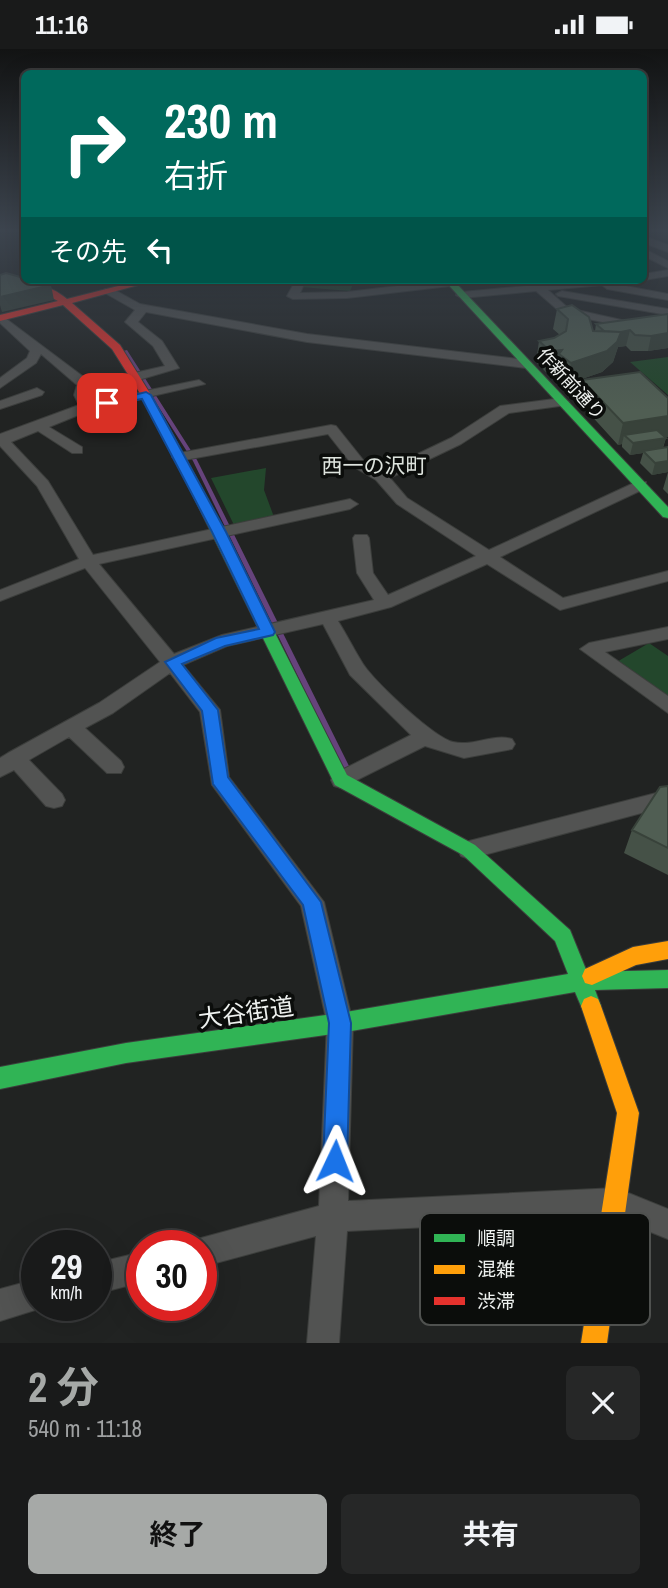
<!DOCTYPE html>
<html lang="ja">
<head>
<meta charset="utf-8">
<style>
	:root { --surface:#191a1a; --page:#262727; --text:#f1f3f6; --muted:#9fa1a2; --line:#373839; --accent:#a6a9a7 }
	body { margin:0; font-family:"Archivo Narrow","Noto Sans JP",sans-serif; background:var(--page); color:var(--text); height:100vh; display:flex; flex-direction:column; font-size:26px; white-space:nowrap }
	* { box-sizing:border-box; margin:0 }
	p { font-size:23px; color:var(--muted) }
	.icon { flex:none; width:38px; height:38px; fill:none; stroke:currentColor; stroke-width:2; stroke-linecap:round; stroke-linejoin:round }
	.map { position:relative; height:1294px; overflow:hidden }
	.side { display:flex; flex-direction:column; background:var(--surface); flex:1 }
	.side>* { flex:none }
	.hud { position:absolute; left:21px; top:21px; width:626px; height:214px; border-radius:10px; box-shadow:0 7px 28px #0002,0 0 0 2px var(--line); background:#00695c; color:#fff; overflow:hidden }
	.speed { position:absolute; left:21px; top:1181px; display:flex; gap:14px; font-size:35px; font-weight:700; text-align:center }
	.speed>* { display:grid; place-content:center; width:91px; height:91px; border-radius:50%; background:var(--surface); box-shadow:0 7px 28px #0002,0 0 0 2px var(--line); line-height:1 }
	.speed small { font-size:18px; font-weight:400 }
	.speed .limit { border:10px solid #d22; background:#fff; color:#111 }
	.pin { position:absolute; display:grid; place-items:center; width:60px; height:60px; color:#fff; margin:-30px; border-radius:14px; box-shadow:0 4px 10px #0006 }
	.me { position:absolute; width:77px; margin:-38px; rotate:2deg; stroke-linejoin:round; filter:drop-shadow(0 0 5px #0008) }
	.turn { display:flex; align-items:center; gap:24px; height:147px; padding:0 28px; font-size:32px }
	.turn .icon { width:91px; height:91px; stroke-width:2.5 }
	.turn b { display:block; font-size:49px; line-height:60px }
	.then { display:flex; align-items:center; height:66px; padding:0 28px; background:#0003; gap:14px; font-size:26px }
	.round { display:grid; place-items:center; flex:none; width:74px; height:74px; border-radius:10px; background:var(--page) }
	.headline { display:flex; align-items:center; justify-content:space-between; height:119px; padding:0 28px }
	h1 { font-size:42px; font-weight:700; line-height:52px; color:var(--accent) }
	.action { display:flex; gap:14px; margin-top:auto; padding:14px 28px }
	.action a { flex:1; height:80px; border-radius:10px; background:var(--accent); color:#111; font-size:28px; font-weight:700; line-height:80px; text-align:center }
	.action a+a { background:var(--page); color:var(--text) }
	.status { display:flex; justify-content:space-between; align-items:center; height:49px; padding:0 35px; background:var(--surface); direction:ltr }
	.status svg { height:19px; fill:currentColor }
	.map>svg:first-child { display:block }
</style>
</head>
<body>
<div class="status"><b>11:16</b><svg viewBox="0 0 49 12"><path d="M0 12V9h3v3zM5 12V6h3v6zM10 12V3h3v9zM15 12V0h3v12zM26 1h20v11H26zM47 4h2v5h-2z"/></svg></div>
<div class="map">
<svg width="668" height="1294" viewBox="0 0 668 1294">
	<rect width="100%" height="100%" fill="#212322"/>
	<!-- green -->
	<path fill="#23472c" d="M306,231H355L350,242L301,238Z
		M668,308V346L630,313Z
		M266,419L264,441L274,468L234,476L211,429Z
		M649,594L668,607V652L615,614Z"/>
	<!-- water -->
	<path fill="#66437c" d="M127,301L197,411L351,721L345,724L193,412L123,302Z"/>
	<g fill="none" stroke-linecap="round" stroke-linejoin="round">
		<!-- street casing -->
		<g stroke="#3c3e3c" stroke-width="2">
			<path id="street" d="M644,187L668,196V203L644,194Z
				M644,200L668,212V219L644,207Z
				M668,221V227L644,231H643L644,225Z
				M296,231H306L300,244L347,243L448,231L455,234L450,237L347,249L293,250L287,247Z
				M589,231H630L615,235L668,245V251L607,240L602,236L548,241L568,259L648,277L642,281L578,268L587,277L581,281L536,242L462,249L456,246L462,243Z
				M105,240H113L140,255L307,285L526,311L532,315L526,319L307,293L146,263L138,273L162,292L179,319L135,332L130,331V325L165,317L153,297L125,273L135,261L105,244Z
				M562,242L668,260V266L558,247L556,245Z
				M1,266L89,332L88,346L91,353L199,331L205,335L91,361L49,378L82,398V404H72L38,382L11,393L48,432L93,506L350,450L358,455L350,460L99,515L174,605L222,586L374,551L357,524L353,489L355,486H367L369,489L373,524L388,546L476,507L397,455L376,431L354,418L328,385L179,412L172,408L174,405L331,376L336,377L364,412L382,422L451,389L500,357L562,349L569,353L567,356L509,364L461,395L390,429L407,449L489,501L636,433H646V439L500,508L563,549L668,522V532L560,561L487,515L391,558L338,572C347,586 354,601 363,615C375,633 433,688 453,693C473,698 494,684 512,690L515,695L512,700L464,709L425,697L341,739L334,737L331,731L334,725L411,686L350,626L323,575L227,597L183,616L220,661L229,728L324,853L353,974L348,1152L616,1139L668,1160V1190L616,1169L347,1182L339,1294H307L316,1187L201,1218V1197H188L190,1192L319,1157L327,974L301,857L212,736L200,663L170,624L113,664L85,679L121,712L124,718L121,724H107L69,688L29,711L62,745L65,751L62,757L54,759L46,757L14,721L0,728V709L8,704L99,654L160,613L85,519L0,552V541L79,510L37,437L0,397V385L79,356L74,346L77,336L41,305L36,314L0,339V329L27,309L30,302L0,274Z
				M37,339L44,343L42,346L0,360V352Z
				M668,578V590L605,603L668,647V664L580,600L589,594Z
				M668,741V757L469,810L461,807L458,801L461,795L469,792Z
				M142,1203V1233L96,1245V1214Z
				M37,1230V1256L48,1257L0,1272V1240Z"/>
		</g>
		<!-- fast casing -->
		<g stroke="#3c3e3c" stroke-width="2">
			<path id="fast" d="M444,231H453L668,458V469L663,468Z
				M194,432L200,436L347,726L475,796L570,881L587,923L668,921V939L595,941L601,957L598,964L591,967L584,964L575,943L340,984L126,1014L0,1040V1018L126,994L340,964L568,925L555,892L463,806L335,736L188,436Z"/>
		</g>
		<!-- slow casing -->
		<g stroke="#3c3e3c" stroke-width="2">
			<path id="slow" d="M668,892V910L636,916L592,936L585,934L582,927L585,920L633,898Z
				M591,947L598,950L601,957L639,1064L607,1294H581L617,1064L581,957L584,950Z"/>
		</g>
		<!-- jam casing -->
		<g stroke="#3c3e3c" stroke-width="2">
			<path id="jam" d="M0,228C23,232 49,234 67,250L142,231H157L72,254L120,296L151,346L200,436L198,439H190L188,436L141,346L112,300L63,256L0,272V266L58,252L33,239L0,234Z"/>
		</g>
		<!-- street -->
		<use href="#street" fill="#525352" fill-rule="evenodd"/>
		<!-- fast -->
		<use href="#fast" fill="#30b455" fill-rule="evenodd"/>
		<!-- slow -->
		<use href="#slow" fill="#ff9f0a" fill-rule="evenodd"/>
		<!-- jam -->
		<use href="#jam" fill="#e5322d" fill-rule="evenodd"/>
	</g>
	<!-- wall -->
	<path fill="#455147" d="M557,260L593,282H595L596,275L668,265V299L648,302H631L626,297L618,298L613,313L602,323L567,335L555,325L556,322L546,323L536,313L539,292L554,289L560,286L553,280Z
		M582,331L666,389L663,399L668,423L652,426L640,414L643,404L630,406L622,398V395L618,396L578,352Z
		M668,423V445L663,440Z
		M668,737V826L624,804L632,781Z"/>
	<!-- shaded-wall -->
	<path fill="#38423a" d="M51,236L54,251L2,263L0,256V248Z
		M630,281L626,297L618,298L613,313L602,323L567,335L571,314L607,285Z
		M668,284V299L648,302L651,287Z
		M562,301L559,305L556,322L546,323L550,302Z
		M668,367V388L632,393L624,386L622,395L618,396L623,374Z
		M666,389L662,400L643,402V404L630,406L633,394Z
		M668,412V423L652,426L655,414Z"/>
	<!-- building -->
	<path fill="#505e53" stroke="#38423a" stroke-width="2" d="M6,224L24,229V231H32L51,236L0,248V226Z
		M572,256L589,268L593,282L621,283L617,293L607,302L571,314L559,305L562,301L550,302L539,292L554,289L566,282L568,270L557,260Z
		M668,265V284L651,287L635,286L630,281L621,283L604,282L596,275Z
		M640,323L668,349V367L623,374L582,331Z
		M657,381L666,389L633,394L624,386Z
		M668,398V412L655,414L643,402Z
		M668,737V799L632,781L660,738Z"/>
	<!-- sky -->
	<linearGradient id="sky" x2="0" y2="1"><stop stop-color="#121313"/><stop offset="0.5" stop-color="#3d454f"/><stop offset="1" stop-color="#3d454f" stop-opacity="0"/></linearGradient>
	<rect width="668" height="362" fill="url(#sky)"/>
	<!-- route -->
	<path fill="#1a73e8" stroke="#114b97" stroke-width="2" d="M146,343L151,346L226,483L275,583L273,586L225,597L182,615L218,661L228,728L321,853L351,974L347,1112L343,1120L335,1124L326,1120L323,1112L329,974L303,856L213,735L202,662L165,613L216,589L259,580L212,483L142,350L107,357L101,354Z"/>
	<g text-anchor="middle" stroke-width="7" stroke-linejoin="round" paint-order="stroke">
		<!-- far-street labels -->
		<g font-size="18" fill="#eef1ef" stroke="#0b0d0b">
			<text transform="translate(571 335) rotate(47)" y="6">作新前通り</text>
		</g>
		<!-- far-quarter labels -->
		<g font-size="21" fill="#dee4de" stroke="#0b0d0b">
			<text x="374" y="424">西一の沢町</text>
		</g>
		<!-- near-street labels -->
		<g font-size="24" fill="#eef1ef" stroke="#0b0d0b">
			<text transform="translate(246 964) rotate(-8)" y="8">大谷街道</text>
		</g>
	</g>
	<!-- legend -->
	<rect x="420" y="1164" width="230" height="112" rx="10" fill="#0b0d0b" stroke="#4f514f" stroke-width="2"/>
	<rect x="434" y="1185" width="31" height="8" fill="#30b455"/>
	<rect x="434" y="1216" width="31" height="9" fill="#ff9f0a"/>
	<rect x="434" y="1248" width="31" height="8" fill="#e5322d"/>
	<g font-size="19" fill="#eef1ef">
		<text x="477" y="1196">順調</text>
		<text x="477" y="1227">混雑</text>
		<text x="477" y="1259">渋滞</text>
	</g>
</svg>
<div class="speed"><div>29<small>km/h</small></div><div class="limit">30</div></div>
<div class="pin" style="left:107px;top:354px;background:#d93025"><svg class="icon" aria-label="arrive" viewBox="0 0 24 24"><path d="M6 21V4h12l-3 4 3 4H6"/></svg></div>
<svg class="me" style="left:335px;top:1112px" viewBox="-20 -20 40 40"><path d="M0-17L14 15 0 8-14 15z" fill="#1a73e8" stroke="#fff" stroke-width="4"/></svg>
<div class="hud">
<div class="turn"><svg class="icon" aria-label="right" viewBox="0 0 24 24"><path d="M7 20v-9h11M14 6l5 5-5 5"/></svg><div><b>230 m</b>右折</div></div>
<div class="then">その先<svg class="icon" aria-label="left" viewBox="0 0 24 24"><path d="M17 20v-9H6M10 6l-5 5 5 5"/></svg></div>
</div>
</div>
<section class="side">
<div class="headline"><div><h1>2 分</h1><p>540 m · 11:18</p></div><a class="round"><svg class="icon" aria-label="close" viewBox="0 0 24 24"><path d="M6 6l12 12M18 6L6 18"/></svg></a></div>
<div class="action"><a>終了</a><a>共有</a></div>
</section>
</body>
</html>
